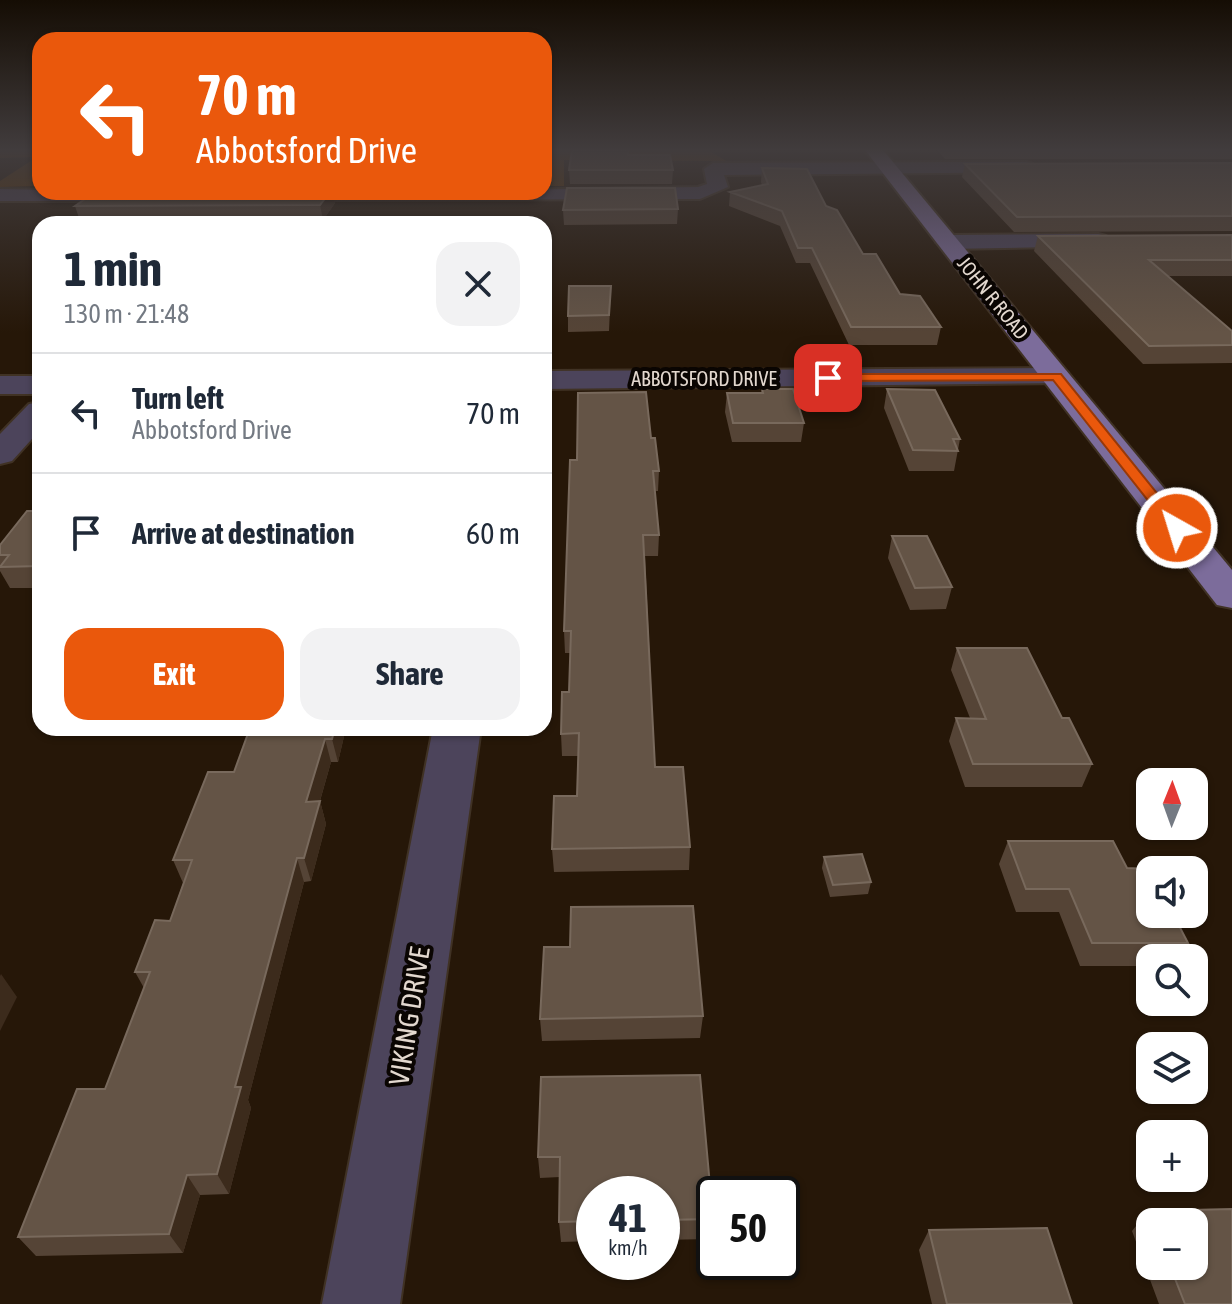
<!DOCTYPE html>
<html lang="en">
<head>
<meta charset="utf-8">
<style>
	:root { --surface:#fff; --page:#f2f2f3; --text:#1f2937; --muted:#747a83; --line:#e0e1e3; --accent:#ea580c }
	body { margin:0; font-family:"Asap Condensed",sans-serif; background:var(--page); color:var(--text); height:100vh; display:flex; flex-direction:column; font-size:30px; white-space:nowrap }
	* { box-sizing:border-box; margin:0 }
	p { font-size:26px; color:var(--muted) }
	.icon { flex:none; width:44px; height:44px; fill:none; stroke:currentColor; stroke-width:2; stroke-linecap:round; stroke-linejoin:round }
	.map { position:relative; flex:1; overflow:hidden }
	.details { position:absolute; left:32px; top:216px; width:520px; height:520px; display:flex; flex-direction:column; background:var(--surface); border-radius:24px; box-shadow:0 2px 6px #0004 }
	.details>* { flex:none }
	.guide { position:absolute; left:32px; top:32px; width:520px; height:168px; border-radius:24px; box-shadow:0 2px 6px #0004; background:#ea580c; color:#fff; overflow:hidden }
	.needle { width:52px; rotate:1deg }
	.fabs { position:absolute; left:1136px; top:768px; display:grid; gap:16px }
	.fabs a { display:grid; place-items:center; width:72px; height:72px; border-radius:16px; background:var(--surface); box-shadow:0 2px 6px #0004; font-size:40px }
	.speed { position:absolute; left:576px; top:1176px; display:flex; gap:16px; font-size:40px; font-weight:700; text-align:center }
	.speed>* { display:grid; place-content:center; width:104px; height:104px; border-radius:50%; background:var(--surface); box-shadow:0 2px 6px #0004; line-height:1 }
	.speed small { font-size:20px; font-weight:400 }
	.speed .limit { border:4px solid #111; border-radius:12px; background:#fff; color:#111 }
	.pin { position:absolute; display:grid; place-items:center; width:68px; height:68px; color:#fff; margin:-34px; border-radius:16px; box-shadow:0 4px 12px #0006 }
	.me { position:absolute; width:88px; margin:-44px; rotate:321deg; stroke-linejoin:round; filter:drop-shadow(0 0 6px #0008) }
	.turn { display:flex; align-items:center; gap:28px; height:168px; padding:0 32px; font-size:36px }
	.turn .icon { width:104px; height:104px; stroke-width:2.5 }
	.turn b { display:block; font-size:56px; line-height:68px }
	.round { display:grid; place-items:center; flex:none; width:84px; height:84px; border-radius:24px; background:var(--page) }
	.overview { display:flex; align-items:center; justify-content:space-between; height:136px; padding:0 32px }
	h1 { font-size:48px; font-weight:700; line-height:60px }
	.cta { display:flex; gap:16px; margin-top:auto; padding:16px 32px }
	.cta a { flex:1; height:92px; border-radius:24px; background:var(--accent); color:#fff; font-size:32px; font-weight:700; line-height:92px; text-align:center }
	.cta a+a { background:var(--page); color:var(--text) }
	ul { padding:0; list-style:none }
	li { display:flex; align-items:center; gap:24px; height:120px; padding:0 32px; border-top:2px solid var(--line) }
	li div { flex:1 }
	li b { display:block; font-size:30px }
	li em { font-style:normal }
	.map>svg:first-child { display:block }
</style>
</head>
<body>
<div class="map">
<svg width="1232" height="1304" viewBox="0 0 1232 1304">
	<rect width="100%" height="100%" fill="#261708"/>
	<!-- forest -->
	<path fill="#5e3400" d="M0,150H40V186L0,187V181L37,157L0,158Z
		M544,150H708L726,161L564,160V186H544Z"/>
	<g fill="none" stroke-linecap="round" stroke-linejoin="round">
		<!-- minor casing -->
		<g stroke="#403224" stroke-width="4">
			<path id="minor" d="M1026,162L1033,164V172L724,175L728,187L700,199L273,200L263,194L698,187L707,184L704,169L713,163Z
				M0,189L160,192L162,195L152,201H0Z
				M1098,234L1106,236L1109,241L1106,246L947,249L936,242L947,235Z
				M1056,368L1066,371L1071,377L1066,383L544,389V371Z
				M0,376H40V394H0Z
				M40,402V430L12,461L0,464V434L29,404Z
				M433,728H481L400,1304H322Z"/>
		</g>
		<!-- major casing -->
		<g stroke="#403224" stroke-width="4">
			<path id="major" d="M865,150H883L1232,570V608L1217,605Z"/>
		</g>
		<!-- minor -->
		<use href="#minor" fill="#4c445b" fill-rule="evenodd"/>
		<!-- major -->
		<use href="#major" fill="#7c6c9b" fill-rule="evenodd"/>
	</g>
	<!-- wall -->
	<path fill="#554436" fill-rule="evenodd" d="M937,150H1232V159H945Z
		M628,155L673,170L672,184H570L569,170Z
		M1232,163V231L1014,232L962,177L965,164Z
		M762,168L826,206L863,254L900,294L941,327L937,345H849L810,263H796L780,226L729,206L730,192L762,185L761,182Z
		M95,192H333L335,203L323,220L80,221L75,206Z
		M678,209L677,224L564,225L563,210Z
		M1232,235V276H1168L1232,331V363L1143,364L1034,251L1038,236Z
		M611,286L609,331L568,332V316Z
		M762,389L804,423L801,442H732L725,412L727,393H761Z
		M887,389L960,439L954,471H909L884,408Z
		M651,438L659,471L658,491H655L659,535L658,556H645L655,767L690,847L689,870L554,872L552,849L577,796L578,756H562L561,734L569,692L570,653H565L564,631L577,460Z
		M40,507V588H10L0,571V545Z
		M892,536L952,587L946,609L910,610L888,558Z
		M957,648L1062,718L1092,764L1082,787H965L949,741L956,718H970L951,670Z
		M250,728H346L338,762H331L320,801L326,824L311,881L304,882L248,1100L251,1108L229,1194L200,1195L183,1253L36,1256L18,1237L105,1089L144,988L135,972L170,921L183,883L173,860L234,772Z
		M1008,841L1127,868L1188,943L1178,958H1150V966H1080L1059,912H1016L999,864Z
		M824,857L871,882L868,894L830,897L822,868Z
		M703,1016L700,1038L542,1041L540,1019Z
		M541,1077L713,1219L710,1239L662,1240V1194H594V1241L561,1242L559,1222L560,1177L540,1178L538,1157Z
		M1232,1209V1304H1159L1132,1231L1148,1211ZM1150,1222H1194V1266H1150Z
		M929,1230L1072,1304H932L919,1250Z"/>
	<!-- shaded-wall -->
	<path fill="#3c2b1c" d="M330,192H333L335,203L323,220L320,205Z
		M335,728H346L338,762L332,739Z
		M325,739L331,762L313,825L306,802Z
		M320,801L326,824L311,881L304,858Z
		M297,858L304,882L248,1100L251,1108L229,1194L217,1174L235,1087Z
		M1,974L17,997L0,1031V976Z
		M187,1175L200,1195L183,1253L169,1234Z"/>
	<!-- building -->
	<path fill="#645446" stroke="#78695c" stroke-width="2" d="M572,150H628V155H670L673,170H569Z
		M1232,163V216L1017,217L965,164Z
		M762,168L807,169L826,206L837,210L863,254H876L900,294L920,296L941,327H851L812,248H798L782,211L730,192L768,184Z
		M567,188H675L678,209L563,210Z
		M95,192H330L320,205L75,206Z
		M1232,235V260H1149L1232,331V345L1149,346L1038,236Z
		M569,286H611L609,315L568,316Z
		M762,389H793L804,423H733L727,393H763Z
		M887,389L935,390L960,439H953L958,451L913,450Z
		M646,392L651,438H655L659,471H653L659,535H643L655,767H683L690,847L552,849L554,796H577L579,733L561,734L562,692H569L571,631H564L570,460H577L578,393Z
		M40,507V566L0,567L9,555H0V545L27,511H37Z
		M892,536H927L952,587L915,588Z
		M957,648H1027L1062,718H1069L1092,764H973L956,718L986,719Z
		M250,728H335L332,739H325L306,802L320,801L304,858H297L235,1087H241L217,1174L187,1175L169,1234L18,1237L77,1089H105L150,972H135L155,920L170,921L192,860H173L208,772H234Z
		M1008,841H1113L1127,868L1150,869V914H1173L1188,943H1092L1069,889H1026Z
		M862,854L871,882L833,885L824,857Z
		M693,906L703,1016L540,1019L544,947H570L571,907Z
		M700,1075L713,1219L662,1220V1194H594V1221L559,1222L560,1157H538L541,1077Z
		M1232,1209V1304H1185L1170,1266H1194V1222H1152L1148,1211Z
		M1047,1228L1072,1304H947L929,1230Z"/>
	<!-- sky -->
	<linearGradient id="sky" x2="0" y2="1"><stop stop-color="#150d04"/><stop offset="0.45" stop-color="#413c3d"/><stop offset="1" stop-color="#413c3d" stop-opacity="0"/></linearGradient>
	<rect width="1232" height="333" fill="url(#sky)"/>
	<!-- route -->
	<path fill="#ea580c" stroke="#983908" stroke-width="2" d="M828,374H1061L1185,528L1172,531L1053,380L823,381L821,378Z"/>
	<g text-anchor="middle" stroke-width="8" stroke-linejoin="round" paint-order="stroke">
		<!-- far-street labels -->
		<g font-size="20" fill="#e3d8cf" stroke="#0a0502">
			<text transform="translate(993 298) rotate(51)" y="7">JOHN R ROAD</text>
			<text x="704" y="386">ABBOTSFORD DRIVE</text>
		</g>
		<!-- near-street labels -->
		<g font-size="28" fill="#e3d8cf" stroke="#0a0502">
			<text transform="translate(409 1016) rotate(-81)" y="10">VIKING DRIVE</text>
		</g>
	</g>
</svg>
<div class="fabs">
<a><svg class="needle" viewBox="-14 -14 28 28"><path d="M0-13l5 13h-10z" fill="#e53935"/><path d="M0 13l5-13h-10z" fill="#747a83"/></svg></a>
<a><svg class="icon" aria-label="sound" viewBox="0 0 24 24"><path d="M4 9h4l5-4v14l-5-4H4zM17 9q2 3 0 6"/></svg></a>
<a><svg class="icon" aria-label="search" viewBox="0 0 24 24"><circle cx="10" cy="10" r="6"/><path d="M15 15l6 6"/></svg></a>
<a><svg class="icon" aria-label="layers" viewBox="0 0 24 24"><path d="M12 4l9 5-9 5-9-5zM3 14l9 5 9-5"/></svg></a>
<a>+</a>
<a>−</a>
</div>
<div class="speed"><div>41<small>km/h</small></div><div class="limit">50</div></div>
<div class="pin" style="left:828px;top:378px;background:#d93025"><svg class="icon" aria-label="arrive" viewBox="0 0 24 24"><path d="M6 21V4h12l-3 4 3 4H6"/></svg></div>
<svg class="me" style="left:1177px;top:528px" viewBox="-20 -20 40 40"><circle r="17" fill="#ea580c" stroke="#fff" stroke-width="3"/><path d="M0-11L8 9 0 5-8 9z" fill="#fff"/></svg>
<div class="guide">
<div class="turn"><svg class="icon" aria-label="left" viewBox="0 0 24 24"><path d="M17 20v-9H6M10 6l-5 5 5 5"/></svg><div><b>70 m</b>Abbotsford Drive</div></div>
</div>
<section class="details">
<div class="overview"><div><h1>1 min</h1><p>130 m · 21:48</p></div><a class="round"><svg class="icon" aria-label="close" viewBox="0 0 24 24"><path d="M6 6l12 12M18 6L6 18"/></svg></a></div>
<ul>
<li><svg class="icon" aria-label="left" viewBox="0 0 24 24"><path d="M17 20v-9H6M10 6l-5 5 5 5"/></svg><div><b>Turn left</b><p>Abbotsford Drive</p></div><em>70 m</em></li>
<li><svg class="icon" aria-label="arrive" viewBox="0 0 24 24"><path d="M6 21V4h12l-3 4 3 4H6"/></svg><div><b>Arrive at destination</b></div><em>60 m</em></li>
</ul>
<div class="cta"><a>Exit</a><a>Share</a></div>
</section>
</div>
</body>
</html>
